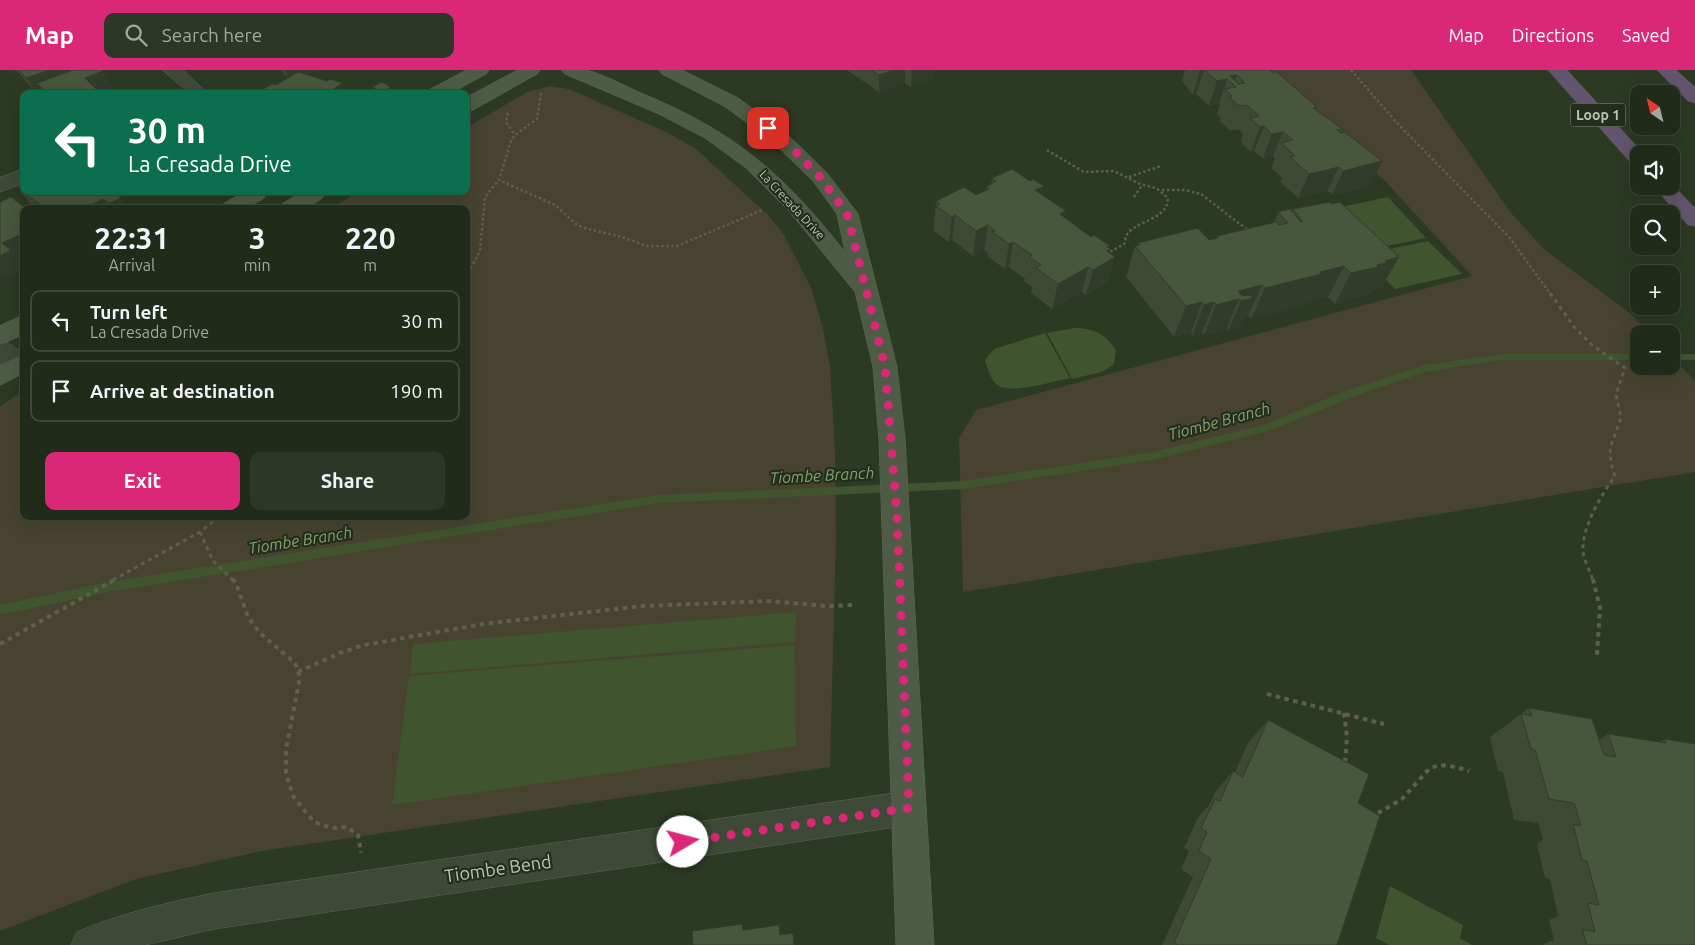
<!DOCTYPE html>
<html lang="en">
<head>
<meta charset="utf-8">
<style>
	:root { --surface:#212b1a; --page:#2d3727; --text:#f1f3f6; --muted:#a2a7a2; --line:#3e4739; --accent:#db2777 }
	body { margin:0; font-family:Ubuntu,sans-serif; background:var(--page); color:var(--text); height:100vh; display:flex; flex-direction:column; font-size:19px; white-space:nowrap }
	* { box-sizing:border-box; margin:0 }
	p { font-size:16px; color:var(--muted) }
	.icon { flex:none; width:28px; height:28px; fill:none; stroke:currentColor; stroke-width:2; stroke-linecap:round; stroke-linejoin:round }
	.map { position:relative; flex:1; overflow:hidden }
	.sheet { position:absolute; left:20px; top:135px; width:450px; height:315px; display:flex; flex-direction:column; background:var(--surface); border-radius:10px; box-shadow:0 5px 20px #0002,0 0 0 1px var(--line) }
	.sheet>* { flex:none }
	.guide { position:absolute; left:20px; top:20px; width:450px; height:105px; border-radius:10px; box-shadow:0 5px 20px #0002,0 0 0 1px var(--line); background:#0b6e4f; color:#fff; overflow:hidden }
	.needle { width:32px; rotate:325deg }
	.fabs { position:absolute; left:1630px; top:15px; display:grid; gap:10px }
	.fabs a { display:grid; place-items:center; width:50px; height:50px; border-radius:10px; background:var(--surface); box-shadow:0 5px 20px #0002,0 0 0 1px var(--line); font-size:25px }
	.pin { position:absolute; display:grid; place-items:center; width:42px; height:42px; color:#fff; margin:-21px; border-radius:10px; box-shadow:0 2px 8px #0006 }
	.me { position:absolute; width:55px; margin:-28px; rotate:82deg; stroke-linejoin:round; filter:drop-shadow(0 0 4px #0008) }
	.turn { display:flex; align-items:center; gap:18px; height:105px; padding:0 25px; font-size:22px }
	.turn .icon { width:65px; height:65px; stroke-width:2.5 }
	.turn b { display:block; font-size:35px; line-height:42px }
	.eta { display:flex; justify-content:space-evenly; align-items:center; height:85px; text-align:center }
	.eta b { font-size:30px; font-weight:600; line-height:35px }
	.action { display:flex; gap:10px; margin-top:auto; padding:10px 25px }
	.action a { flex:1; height:58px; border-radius:10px; background:var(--accent); color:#fff; font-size:20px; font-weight:600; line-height:58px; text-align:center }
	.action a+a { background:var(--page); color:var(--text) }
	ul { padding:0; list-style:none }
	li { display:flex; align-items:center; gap:15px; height:62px; margin:0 10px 8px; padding:0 15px; border:2px solid var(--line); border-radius:10px }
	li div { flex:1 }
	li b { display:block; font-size:19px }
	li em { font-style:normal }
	header { display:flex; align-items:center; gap:30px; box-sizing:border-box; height:70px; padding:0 25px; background:var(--accent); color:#fff }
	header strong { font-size:24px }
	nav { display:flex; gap:28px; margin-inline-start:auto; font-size:18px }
	.search { width:350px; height:45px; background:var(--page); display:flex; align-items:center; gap:12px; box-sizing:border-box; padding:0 18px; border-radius:10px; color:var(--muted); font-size:19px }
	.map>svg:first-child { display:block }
</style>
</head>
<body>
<header>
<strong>Map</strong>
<div class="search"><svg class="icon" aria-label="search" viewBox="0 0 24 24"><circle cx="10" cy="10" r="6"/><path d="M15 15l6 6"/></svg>Search here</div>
<nav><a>Map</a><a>Directions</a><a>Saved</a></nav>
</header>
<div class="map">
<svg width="1695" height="875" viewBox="0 0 1695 875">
	<rect width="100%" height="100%" fill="#2c3923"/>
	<!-- green -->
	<path fill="#474330" d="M1258,0H1411L1511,143L1545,180L1630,243L1650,264H1639V296H1671V286L1695,311V402L963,522L959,368L976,340L1472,206L1386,112Z
		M550,16L569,19L666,62L695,78L770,147L784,165L812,220L823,259L830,296L835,379L836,469L830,697L262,781L136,809L0,861V336L24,321V446H466V139H330L360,121H466V58L527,22Z"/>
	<!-- water -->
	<path fill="#3f542f" d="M1388,127L1426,168L1358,182L1318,142Z
		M1428,171L1462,204L1395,219L1361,185Z
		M1075,258C1094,258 1105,264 1116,280L1114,294L1102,302L1072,309L1047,263Z
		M1045,263L1070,308C1054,311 1011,325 997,315C990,309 988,299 985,290L994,279Z
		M796,542L795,572L410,604L413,574Z
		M794,575L796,676L392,735L409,606Z
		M1390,816L1463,855L1460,868L1472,875H1389L1376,868Z"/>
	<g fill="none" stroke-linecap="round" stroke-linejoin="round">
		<!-- stream -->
		<path fill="#3f542f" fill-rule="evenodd" d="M1502,284H1639V290H1502L1425,302L1358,325L1269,361L1153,390L963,419L658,433L103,523L0,545V535L103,513L658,425L963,411L1153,382L1263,355L1350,319L1424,295Z
			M1671,284H1695V290H1671Z"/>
		<!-- street casing -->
		<g stroke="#5c6755" stroke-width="1">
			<path id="street" d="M163,0H183L206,22L205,24H184L186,21Z
				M24,99V113L0,122V108Z
				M0,271L8,273L24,284V301C14,304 7,297 0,291Z
				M909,721L921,726L926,738L921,750L909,755L214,859L145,875H71L77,862C121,843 167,833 214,823Z"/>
		</g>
		<!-- secondary casing -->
		<g stroke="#5c6755" stroke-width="1">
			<path id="secondary" d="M467,0H489L486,4L449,24H426L429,20Z
				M518,0H540L537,4L473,40L466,42V28Z
				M562,0C570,0 578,0 585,0C599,2 627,17 641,23C735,62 783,103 845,182L837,144L813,111L773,72L724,36L662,4L659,0H682L738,28L787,64L827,103L858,144L897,297L905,369L934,875H896L879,369L873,297L855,222L789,141L746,98L705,68L659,44L565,4Z
				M245,121H270C258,138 237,139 219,139L222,135Z
				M303,121H328C316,139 296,139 278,139L281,135Z
				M24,245V264L0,275V256Z
				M24,284V303L0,315V295Z"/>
		</g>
		<!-- highway casing -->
		<g stroke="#495442" stroke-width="1">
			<path id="highway" d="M1548,0H1567L1644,84H1639V96L1632,94Z
				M1657,0H1676L1695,17V33L1688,31Z
				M1671,113L1695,138V156L1688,155L1653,116H1671Z"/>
		</g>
		<!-- path-far2 -->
		<path stroke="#5d604c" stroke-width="2.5" stroke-dasharray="2.5 2.5" stroke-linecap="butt" d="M1351,0L1397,53L1509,167L1551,225
			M541,23L537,49L515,65L511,71L499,110L555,135L576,154L584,158L622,167L647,176H677L762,140
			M508,43L506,52L515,65
			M1047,80L1084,102L1114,101L1140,114L1156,118L1168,128C1168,149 1139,150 1128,163C1126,165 1125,171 1124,174L1108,183
			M1129,107L1161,96
			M1162,120H1185L1201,124L1249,161
			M1134,127L1142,115
			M466,207L480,181L485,127L499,110"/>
		<!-- path-far1 -->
		<path stroke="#5d604c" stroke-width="3" stroke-dasharray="4 4" stroke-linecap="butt" d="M1550,223L1575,258L1592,275L1625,298L1616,324L1621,348L1610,378L1611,394L1615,406C1601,426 1582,456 1583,481C1584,491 1590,501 1593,510
			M200,462L213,491L233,510
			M113,510L200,462L220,446"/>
		<!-- path -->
		<path stroke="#5d604c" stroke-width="4" stroke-dasharray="4.5 4.5" stroke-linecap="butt" d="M232,509L236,513L248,547L260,563L295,593L300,607L286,680V703L293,726L314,752L332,758L347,757L358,765L361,783
			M1593,509L1600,538L1597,585
			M0,574L116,509
			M298,602L340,583L364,575L483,554L642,536L770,531L826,536L854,535
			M1267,624L1384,654
			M1344,643L1347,667L1345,694
			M1378,743L1402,729L1429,699C1442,692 1455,697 1469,701"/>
		<!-- street -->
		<use href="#street" fill="#3e4937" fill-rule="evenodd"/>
		<!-- secondary -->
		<use href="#secondary" fill="#4e5c45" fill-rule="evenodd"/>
		<!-- highway -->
		<use href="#highway" fill="#64546f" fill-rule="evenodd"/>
	</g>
	<!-- wall -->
	<path fill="#3e4a34" d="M9,0H102L114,18L100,24H45L44,23L37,24L18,2L13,4Z
		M281,0H319L306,4L327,11L343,13L276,15L288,8Z
		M847,0H940L933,3L932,9L911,17L905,13L879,22Z
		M1185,0H1274V2L1316,40L1343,59L1341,63L1370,116L1332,125L1327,121L1298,128L1280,112L1282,108L1271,98L1275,88L1273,86L1263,89L1254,81L1251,82L1241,72L1243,64L1239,60H1229L1220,51L1221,48L1217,44L1220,34L1209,36L1196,24L1193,25L1182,11Z
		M372,17L394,24H375Z
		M992,108L1042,125L1066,141L1065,148L1091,167L1110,176L1109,178L1111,180L1110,183L1108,212L1086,225L1082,222L1052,239L1031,223L1032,217L1024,212L1025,209L1009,197L1005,199L988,187V183L984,180L973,186L952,170L949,172L934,161V156L936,131L976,125L986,120V117L991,114Z
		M20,121L121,128L129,139H35Z
		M132,121H150L140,126Z
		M1293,139L1399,187L1381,218L1372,220L1370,224L1362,226L1361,227L1335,234L1328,227L1308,232L1306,235L1251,249L1248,246L1244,247L1239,258L1228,261L1226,260L1204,265L1202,263L1192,266L1191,263L1174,267L1126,207L1135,176L1138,175V173L1209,170L1216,169L1217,166L1274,153L1278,142L1292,141Z
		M1529,638L1599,670L1608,664L1660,672L1665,669L1695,674V875H1544L1543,874L1554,870L1549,850L1558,846L1550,809L1545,808L1537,774L1543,770L1538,753L1514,750L1503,702L1498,701L1490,667Z
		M1268,650L1358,733L1337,875H1162L1193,807L1181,799L1189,781L1184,778L1197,749L1209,735L1215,722L1233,701L1235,702L1248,673Z"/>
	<!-- shaded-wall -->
	<path fill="#323c2a" d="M10,0H17L18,2L13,4Z
		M50,0H96L103,1L114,18L100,24H87L37,13L44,23L37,24L26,8Z
		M284,0H319L289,9Z
		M894,0H905V13L879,22V5Z
		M912,0H940L933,3L932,9L911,17Z
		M1200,0H1204L1196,24L1193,25Z
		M1237,5L1233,15L1230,6Z
		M1227,9L1219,34L1209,36L1217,11Z
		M343,13L348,24H326Z
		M391,17L394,24H382V22Z
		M1264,56L1254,81L1251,82L1260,57Z
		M1283,62L1273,86L1263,89L1272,64Z
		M1382,91L1370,116L1332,125L1343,101Z
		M1339,97L1327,121L1298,128L1309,104Z
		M1044,116L1039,141L1035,120Z
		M136,121H150L140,126Z
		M121,128L129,139H114L110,133Z
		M103,129L110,139H83Z
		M1066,141L1061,166L1060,144Z
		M955,145L952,170L949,172L952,147Z
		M988,155L984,180L973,186L976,161Z
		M24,163V187L19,189L24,195V199L4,209L0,204V186L2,173Z
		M1013,172L1009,197L1005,199L1009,174Z
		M1110,176L1108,181L1111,180L1107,191L1115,187L1108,212L1086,225L1093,200L1107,177Z
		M1399,187L1381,218L1372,220L1370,224L1362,226L1361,227L1335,234L1351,203L1385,191Z
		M1344,196L1328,227L1308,232L1306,235L1251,249L1265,218L1320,202Z
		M1088,197L1082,222L1052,239L1058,214Z
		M1262,215L1248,246L1244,247L1239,258L1228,261L1241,231L1239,229L1226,260L1204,265L1216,235L1238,221Z
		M1202,232L1191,263L1174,267L1186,236Z
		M1214,232L1202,263L1192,266L1204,235Z"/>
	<!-- building -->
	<path fill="#48563c" stroke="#323c2a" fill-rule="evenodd" d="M19,0H50L26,8Z
		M73,0H102L103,1L85,8L97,20L87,24H48L37,13Z
		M871,0H894L879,5Z
		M1204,0H1271H1270L1272,2H1277L1317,37L1313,38L1343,59L1337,60L1340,63L1345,62L1382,91L1343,101L1339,97L1309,104L1290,87L1295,86L1281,73L1293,70L1283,62L1272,64L1264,56L1260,57L1250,48L1259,46L1248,36L1238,35L1229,27L1232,26L1225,19L1236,17L1227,9L1217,11ZM1237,5L1245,13L1238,14L1230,6Z
		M298,2L327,11L330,9L343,13L326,24H255L272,14L276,15Z
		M382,12L391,17L382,22L372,17Z
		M1012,99L1030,111L1033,109L1044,116L1035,120L1066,141L1060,144L1080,159L1091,167L1094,165L1110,176L1107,177L1111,180L1107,181L1115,187L1093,200L1088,197L1058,214L1036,198L1041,195L1029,187L1032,185L1013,172L1009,174L992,162L995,161L988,155L976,161L955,145L952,147L936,136L940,134L936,131L964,117L976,125L989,119L986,117L996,111L992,108Z
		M24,119V121H112L121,128L110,133L103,129L83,139H47L20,121Z
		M11,127L27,139H24V163L2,173L11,180L0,186V132Z
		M1329,132L1331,134L1340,132L1399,187L1385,191L1387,193L1377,195L1378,197L1351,203L1344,196L1320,202L1322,204L1265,218L1262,215L1238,221L1242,226L1250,225L1253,228L1241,231L1239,229L1216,235L1214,232L1204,235L1202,232L1186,236L1135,176L1140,175L1138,173L1198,158L1209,170L1218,168L1217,166L1276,152L1279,155L1288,153L1278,142L1290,139L1301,152H1303L1293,139Z
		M1529,638L1592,649L1604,685L1616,687L1608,664L1666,673L1665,669L1695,674V875H1587L1582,859L1595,862L1588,833L1599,835L1587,791L1582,790L1573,754L1581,756L1574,733L1549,729L1535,680L1531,679L1521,644L1532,646Z
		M1268,650L1369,704L1358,733L1380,746L1337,875H1178L1174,873L1211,789L1199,781L1207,762L1201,758L1215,729L1220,731L1233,701L1243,707Z
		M742,854L743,860L779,855L780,865L793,863L794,875H693L692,861Z"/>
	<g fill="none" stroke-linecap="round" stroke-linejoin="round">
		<!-- route -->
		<path stroke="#db2777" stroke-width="9" stroke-dasharray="0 16.2" d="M683,772L909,738L897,446L885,296L847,144L820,107L795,81L768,58"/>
	</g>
	<g text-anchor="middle" stroke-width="4.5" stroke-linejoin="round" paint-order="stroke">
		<!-- far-street labels -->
		<g font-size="12" fill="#b9c5b2" stroke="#232e1c">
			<text transform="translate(792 135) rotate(47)" y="4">La Cresada Drive</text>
		</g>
		<!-- shield labels -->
		<rect fill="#232e1c" stroke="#8c9885" stroke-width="1" x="1570.5" y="33.5" width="55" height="23" rx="4"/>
		<g font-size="14" font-weight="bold" fill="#b9c5b2">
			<text x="1598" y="50">Loop 1</text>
		</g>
		<!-- water labels -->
		<g font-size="16" font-style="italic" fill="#84a26c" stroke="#232e1c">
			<text transform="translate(1219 351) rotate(-15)" y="6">Tiombe Branch</text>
			<text transform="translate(822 405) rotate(-3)" y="6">Tiombe Branch</text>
			<text transform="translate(300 470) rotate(-9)" y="6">Tiombe Branch</text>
		</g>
		<!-- near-street labels -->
		<g font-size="18" fill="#b9c5b2" stroke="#232e1c">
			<text transform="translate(498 799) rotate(-8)" y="6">Tiombe Bend</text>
		</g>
	</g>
</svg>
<div class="fabs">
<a><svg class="needle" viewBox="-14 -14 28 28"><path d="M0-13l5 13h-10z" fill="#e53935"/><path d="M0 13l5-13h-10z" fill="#a2a7a2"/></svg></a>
<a><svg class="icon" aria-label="sound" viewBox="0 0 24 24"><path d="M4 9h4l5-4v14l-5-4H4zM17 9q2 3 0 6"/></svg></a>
<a><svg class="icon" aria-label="search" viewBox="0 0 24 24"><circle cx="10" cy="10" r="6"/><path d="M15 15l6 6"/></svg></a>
<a>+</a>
<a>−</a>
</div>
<div class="pin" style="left:768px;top:58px;background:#d93025"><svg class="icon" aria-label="arrive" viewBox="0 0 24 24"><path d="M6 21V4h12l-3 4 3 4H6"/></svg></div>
<svg class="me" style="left:683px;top:772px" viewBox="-20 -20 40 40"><circle r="19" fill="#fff"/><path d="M0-13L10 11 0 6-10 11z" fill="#db2777"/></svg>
<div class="guide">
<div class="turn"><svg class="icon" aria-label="left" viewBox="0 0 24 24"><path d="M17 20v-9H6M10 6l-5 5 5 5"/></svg><div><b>30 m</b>La Cresada Drive</div></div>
</div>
<section class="sheet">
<div class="eta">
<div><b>22:31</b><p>Arrival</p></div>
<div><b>3</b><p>min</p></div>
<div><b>220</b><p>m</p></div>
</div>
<ul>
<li><svg class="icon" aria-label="left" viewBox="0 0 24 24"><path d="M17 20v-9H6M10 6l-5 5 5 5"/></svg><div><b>Turn left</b><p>La Cresada Drive</p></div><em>30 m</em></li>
<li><svg class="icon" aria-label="arrive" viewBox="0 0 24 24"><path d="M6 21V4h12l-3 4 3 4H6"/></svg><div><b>Arrive at destination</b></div><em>190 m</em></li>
</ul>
<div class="action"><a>Exit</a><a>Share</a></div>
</section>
</div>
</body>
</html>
